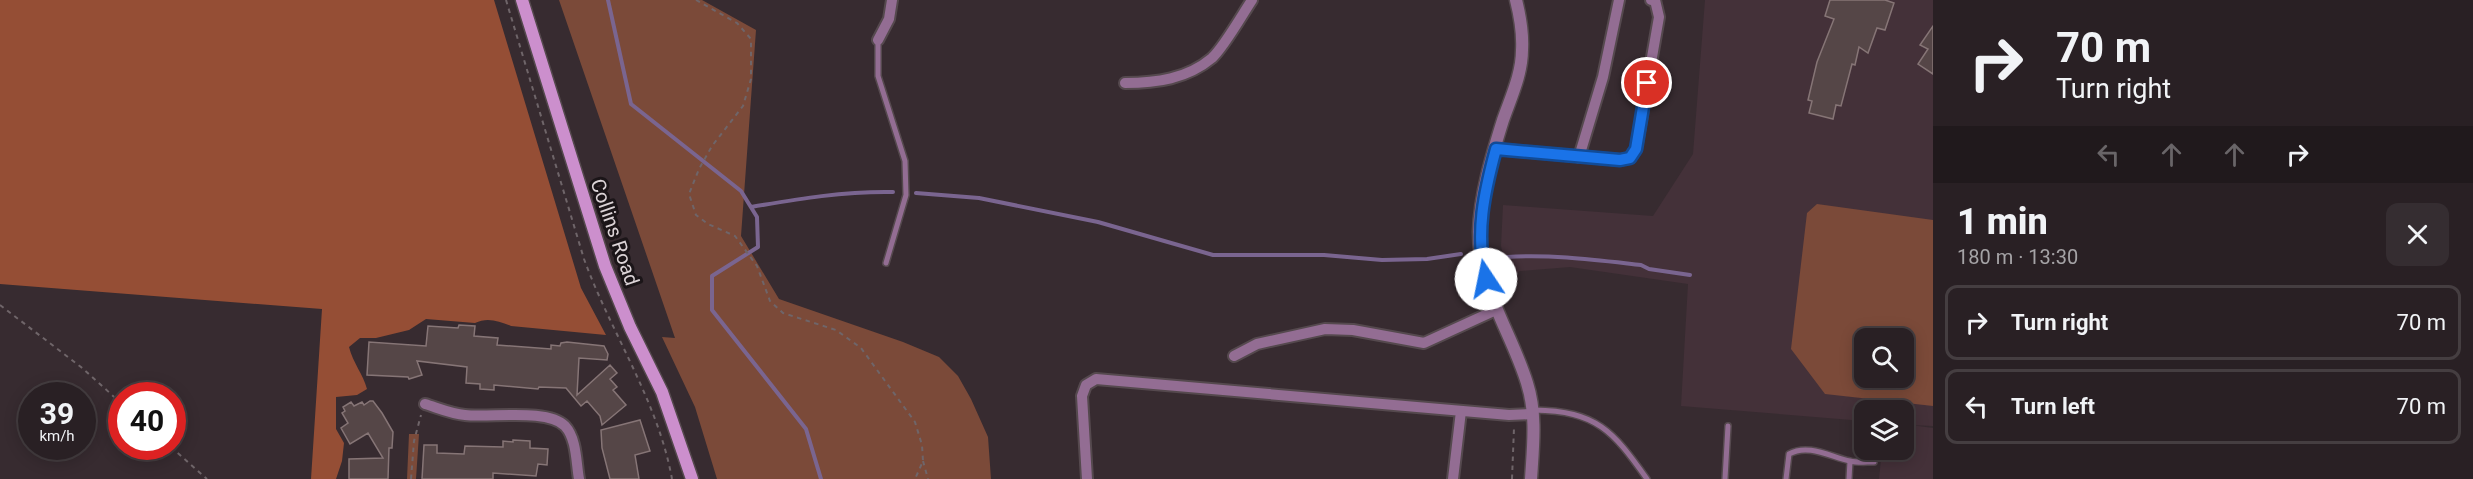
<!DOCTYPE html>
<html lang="en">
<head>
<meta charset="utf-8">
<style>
	:root { --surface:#292024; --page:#352d31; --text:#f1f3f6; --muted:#a5a3a6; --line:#453e41 }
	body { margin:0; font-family:Roboto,sans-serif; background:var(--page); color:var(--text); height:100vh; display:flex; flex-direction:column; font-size:22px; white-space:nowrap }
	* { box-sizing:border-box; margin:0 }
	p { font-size:20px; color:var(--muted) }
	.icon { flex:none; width:33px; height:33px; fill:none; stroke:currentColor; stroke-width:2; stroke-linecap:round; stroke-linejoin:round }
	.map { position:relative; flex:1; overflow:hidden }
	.details { display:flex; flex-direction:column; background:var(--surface); width:540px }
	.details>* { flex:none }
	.top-card { background:#292024; color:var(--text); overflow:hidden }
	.tools { position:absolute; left:1854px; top:328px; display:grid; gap:12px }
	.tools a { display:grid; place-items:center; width:60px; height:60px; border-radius:12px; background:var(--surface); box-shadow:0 3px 15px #0003,0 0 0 2px var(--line); font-size:30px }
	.speed { position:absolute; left:18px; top:382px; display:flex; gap:12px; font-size:30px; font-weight:700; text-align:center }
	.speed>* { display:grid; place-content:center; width:78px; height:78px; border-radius:50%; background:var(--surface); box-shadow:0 3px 15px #0003,0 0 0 2px var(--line); line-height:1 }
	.speed small { font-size:15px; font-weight:400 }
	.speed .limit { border:9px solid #d22; background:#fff; color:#111 }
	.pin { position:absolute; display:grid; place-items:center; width:51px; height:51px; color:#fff; margin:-26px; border:3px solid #fff; border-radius:50%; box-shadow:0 2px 6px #0007 }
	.me { position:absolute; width:66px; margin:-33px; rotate:349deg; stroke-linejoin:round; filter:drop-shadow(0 0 4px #0008) }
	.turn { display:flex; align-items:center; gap:21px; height:126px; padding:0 24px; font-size:27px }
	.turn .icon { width:78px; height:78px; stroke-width:2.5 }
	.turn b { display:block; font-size:42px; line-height:51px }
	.lanes { display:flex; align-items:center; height:57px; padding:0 24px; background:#0003; justify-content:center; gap:30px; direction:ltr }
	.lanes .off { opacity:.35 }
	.round { display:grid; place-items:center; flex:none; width:63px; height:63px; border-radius:12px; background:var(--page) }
	.overview { display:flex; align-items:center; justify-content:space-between; height:102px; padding:0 24px }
	h1 { font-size:36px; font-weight:800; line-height:45px }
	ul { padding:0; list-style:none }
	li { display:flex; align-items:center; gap:18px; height:75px; margin:0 12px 9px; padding:0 12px; border:3px solid var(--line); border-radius:12px }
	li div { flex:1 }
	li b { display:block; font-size:22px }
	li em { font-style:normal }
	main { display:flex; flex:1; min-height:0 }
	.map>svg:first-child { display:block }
</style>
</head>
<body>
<main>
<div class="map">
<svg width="1933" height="479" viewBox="0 0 1933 479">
	<rect width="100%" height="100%" fill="#372b30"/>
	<!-- built -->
	<path fill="#443139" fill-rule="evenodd" d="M1705,0H1933V426L1911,425L1933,428V479H1879L1882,450H1904V411H1864V421L1681,406L1688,284L1570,267L1520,271L1508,277L1501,246L1503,205L1653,216L1693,154ZM1864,339H1904V378H1864Z"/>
	<!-- green -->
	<path fill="#7b4a39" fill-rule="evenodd" d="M559,0H702L756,30L741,236L779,299L903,342L939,357L958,376L971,399L988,437L991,479H717L695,407L662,337L675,338Z
		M1817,204L1933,220V406L1825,394L1791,349L1807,213ZM1864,339H1904V378H1864Z
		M409,434H419L416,479H407Z"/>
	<!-- forest -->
	<path fill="#954e35" d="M0,0H494L581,288L606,335L511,326C499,321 487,317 475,323L426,319L409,330L376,338H360L349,347C353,363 363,374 367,389L357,395L336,397V429L344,443L342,461L336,479H311L322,309L0,284Z"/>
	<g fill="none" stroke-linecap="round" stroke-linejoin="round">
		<!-- stream -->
		<path stroke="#7a6590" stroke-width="4" d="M608,0L631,104L741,191L757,217L758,247L712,276V310L806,429L821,479
			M916,193L979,198L1098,222L1213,255H1324L1382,260L1427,259L1461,254
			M751,207C798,199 845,191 893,192
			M1507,257C1551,254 1596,260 1641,265L1649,269L1690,275"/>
	</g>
	<!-- building -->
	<path fill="#554647" stroke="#867576" stroke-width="1.5" d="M1830,0H1885L1894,3L1885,30L1877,28L1868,53L1859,47L1855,65L1852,64L1841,106L1836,105L1833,119L1809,113L1812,101L1808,100L1817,62L1834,19L1825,16Z
		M1933,26V74L1918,64L1928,49L1920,45Z
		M459,325L475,326L474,336L498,338L497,345L551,349V345L560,346L561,343L567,342L604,346L608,354L607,360L579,358L577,395L610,365L617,373L610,379L617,387L613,390L626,405L602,425L600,416L587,401L581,406L566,388L539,387L538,389L494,385V390L480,389V384L466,383L467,367L417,361L422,375L409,379L408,377L367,375L369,342L426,346L428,326L458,328Z
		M370,401H373L382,413L393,432L392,448H389L388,479H349V459L383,458L368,433L350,444L341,428L348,423L342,413L345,411L343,407L351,402L354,406L362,402L364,405Z
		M640,420L650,451L635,455L639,479H610L602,448L601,430Z
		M513,440L530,441V448L548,449L547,465L538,464L536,476L493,473V479H422L424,445H437V453L464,454L465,446L503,447V441L513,442Z"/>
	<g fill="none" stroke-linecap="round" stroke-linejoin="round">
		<!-- service casing -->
		<g stroke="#55494e" stroke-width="8">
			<path id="service" d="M878,40V76L905,161L906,195L886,263
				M1534,410C1597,411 1613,431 1647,479
				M1725,479L1728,426
				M1786,479L1789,454C1808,443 1831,457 1850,461C1857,463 1866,462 1874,462
				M1849,479L1850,461"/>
		</g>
		<!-- minor casing -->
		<g stroke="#55494e" stroke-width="14">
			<path id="minor" d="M878,40L889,19L892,0
				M1125,83C1156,83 1187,79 1212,58C1224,47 1242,15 1252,0
				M1496,149L1620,160L1630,158L1636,149L1659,17L1655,0H1651
				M1579,157L1603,77L1619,0
				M1234,356L1257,344L1325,329L1353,330L1424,343L1496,310
				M425,404C438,408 452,414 465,415C490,418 548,408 565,426C577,439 576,463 579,479
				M1087,479L1082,396L1086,385L1096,379L1509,415L1533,414
				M1453,479L1461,411"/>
		</g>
		<!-- tertiary casing -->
		<g stroke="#55494e" stroke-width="15">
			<path id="tertiary" d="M1516,0C1520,16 1523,33 1522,50C1522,74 1511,97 1503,120C1492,155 1480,195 1479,232C1479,290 1511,331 1527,383C1537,414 1533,447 1531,479"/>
		</g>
		<!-- secondary casing -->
		<g stroke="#55494e" stroke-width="15">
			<path id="secondary" d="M522,0L605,266L630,327L662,392L692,479"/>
		</g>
		<!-- path -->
		<path stroke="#6f6569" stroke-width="2" stroke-dasharray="4.5 4.5" stroke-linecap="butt" d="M506,0L584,259C611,333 658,401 672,479
			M696,0L737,23L751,39V79L743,106L712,146L699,169L689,194L696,215L708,224L735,236L757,266L770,301L783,313L836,330L861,348L915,422L922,445L923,461L915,479
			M0,305L81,367L122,404
			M171,447L207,479
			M923,461L928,479
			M411,479L414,441L421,415
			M1512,479L1514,428"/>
		<!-- service -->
		<use href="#service" stroke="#936d93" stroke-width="5"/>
		<!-- minor -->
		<use href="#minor" stroke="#936d93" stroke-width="10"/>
		<!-- tertiary -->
		<use href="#tertiary" stroke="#936d93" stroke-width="12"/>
		<!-- secondary -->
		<use href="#secondary" stroke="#cc8fcd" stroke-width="12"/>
	</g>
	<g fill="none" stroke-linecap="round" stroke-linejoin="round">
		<!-- route casing -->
		<g stroke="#114b97" stroke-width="15">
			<path id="route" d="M1486,279C1475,234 1484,193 1496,149L1620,160L1630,158L1636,149L1647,83"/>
		</g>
		<!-- route -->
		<use href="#route" stroke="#1a73e8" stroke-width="10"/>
	</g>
	<g text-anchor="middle" stroke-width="6" stroke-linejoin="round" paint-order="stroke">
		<!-- street labels -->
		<g font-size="20" fill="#dbd3d6" stroke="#1b1518">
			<text transform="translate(615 232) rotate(71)" y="7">Collins Road</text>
		</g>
	</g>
</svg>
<div class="tools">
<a><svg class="icon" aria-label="search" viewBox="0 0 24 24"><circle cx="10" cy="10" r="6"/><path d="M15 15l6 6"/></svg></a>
<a><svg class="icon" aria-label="layers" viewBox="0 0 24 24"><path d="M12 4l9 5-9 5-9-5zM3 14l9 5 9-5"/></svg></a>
</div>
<div class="speed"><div>39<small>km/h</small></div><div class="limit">40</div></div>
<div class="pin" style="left:1647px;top:83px;background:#d93025"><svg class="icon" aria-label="arrive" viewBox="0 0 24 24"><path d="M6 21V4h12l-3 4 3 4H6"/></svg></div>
<svg class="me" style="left:1486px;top:279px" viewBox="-20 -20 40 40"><circle r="19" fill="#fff"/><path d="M0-13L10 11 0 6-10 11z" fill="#1a73e8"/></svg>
</div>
<section class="details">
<div class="top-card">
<div class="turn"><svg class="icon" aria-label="right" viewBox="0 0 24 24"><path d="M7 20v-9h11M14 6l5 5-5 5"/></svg><div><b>70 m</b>Turn right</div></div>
<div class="lanes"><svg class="icon off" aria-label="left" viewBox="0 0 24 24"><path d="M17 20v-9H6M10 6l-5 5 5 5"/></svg><svg class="icon off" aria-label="ahead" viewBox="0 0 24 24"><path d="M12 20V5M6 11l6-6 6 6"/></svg><svg class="icon off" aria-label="ahead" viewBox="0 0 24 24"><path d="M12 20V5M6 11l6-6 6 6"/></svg><svg class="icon" aria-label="right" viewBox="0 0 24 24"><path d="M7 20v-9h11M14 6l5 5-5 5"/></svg></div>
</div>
<div class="overview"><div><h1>1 min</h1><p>180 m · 13:30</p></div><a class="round"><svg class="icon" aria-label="close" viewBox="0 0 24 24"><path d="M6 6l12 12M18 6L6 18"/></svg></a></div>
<ul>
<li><svg class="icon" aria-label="right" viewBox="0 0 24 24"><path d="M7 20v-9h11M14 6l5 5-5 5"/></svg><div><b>Turn right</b></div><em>70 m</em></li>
<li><svg class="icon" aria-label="left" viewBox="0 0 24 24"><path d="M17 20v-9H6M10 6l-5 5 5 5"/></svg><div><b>Turn left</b></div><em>70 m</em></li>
</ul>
</section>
</main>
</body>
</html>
